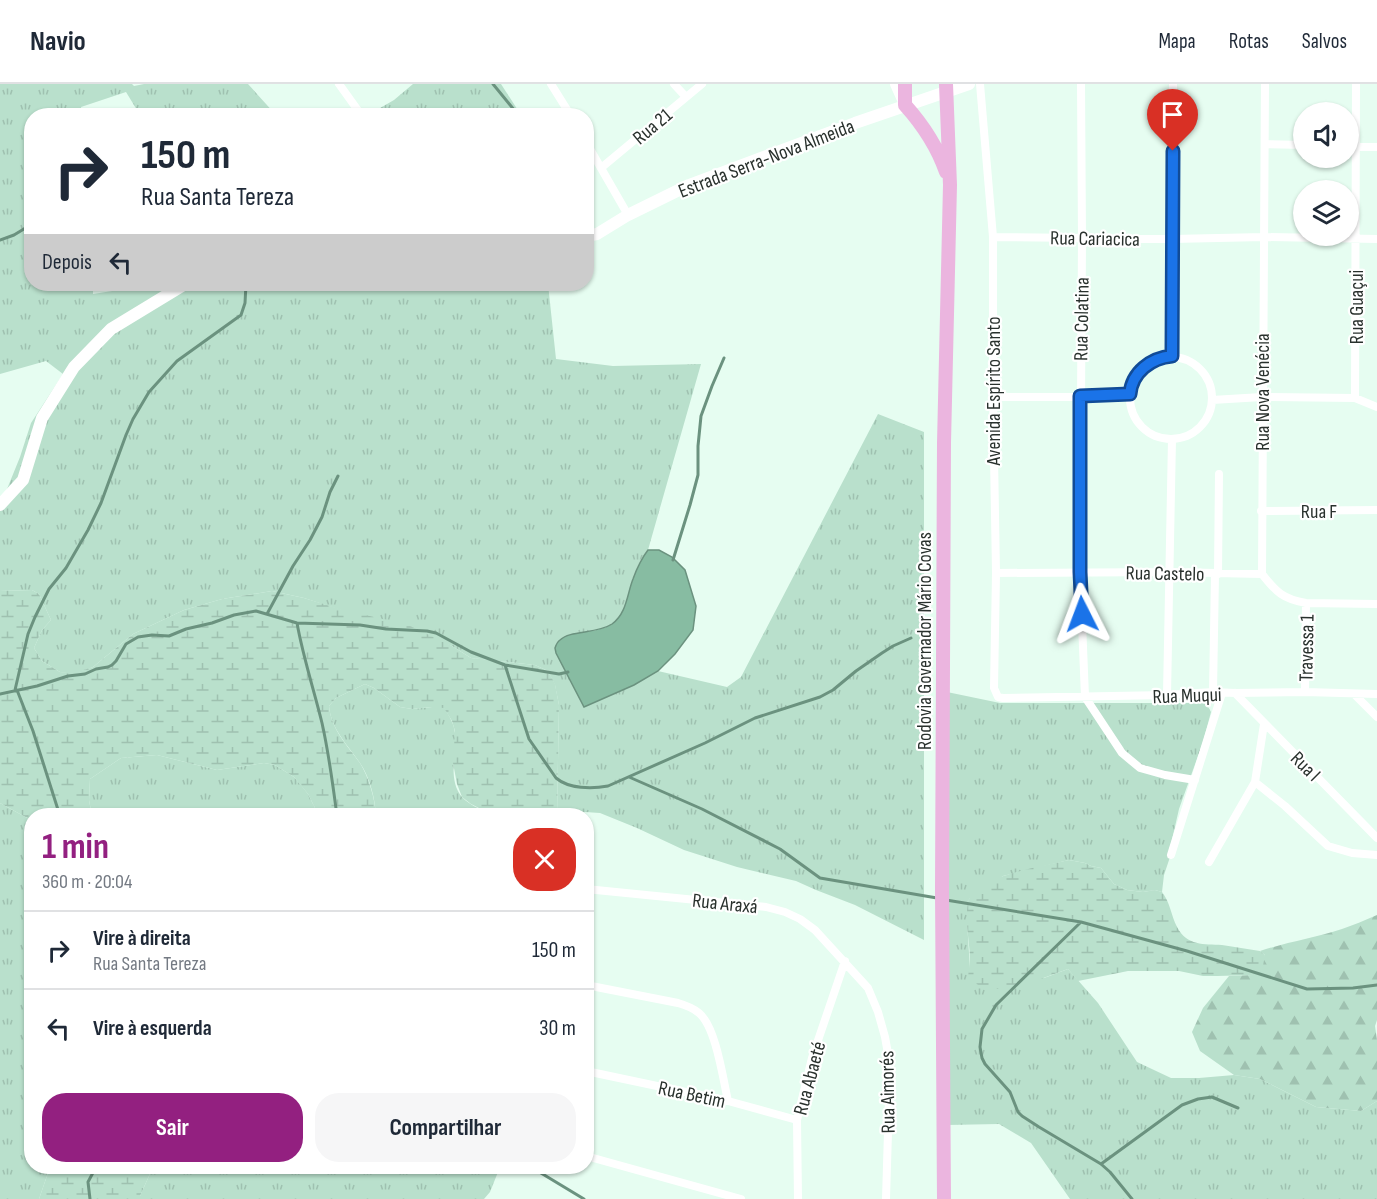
<!DOCTYPE html>
<html lang="pt">
<head>
<meta charset="utf-8">
<style>
	:root { --surface:#fff; --page:#f6f6f7; --text:#1f2937; --muted:#747a83; --line:#e0e1e3; --accent:#932080 }
	body { margin:0; font-family:"Sofia Sans Condensed",sans-serif; background:var(--page); color:var(--text); height:100vh; display:flex; flex-direction:column; font-size:22px; white-space:nowrap }
	* { box-sizing:border-box; margin:0 }
	p { font-size:20px; color:var(--muted) }
	.icon { flex:none; width:33px; height:33px; fill:none; stroke:currentColor; stroke-width:2; stroke-linecap:round; stroke-linejoin:round }
	.map { position:relative; flex:1; overflow:hidden }
	.sheet { position:absolute; left:24px; top:724px; width:570px; height:366px; display:flex; flex-direction:column; background:var(--surface); border-radius:24px; box-shadow:0 2px 4px #0004 }
	.sheet>* { flex:none }
	.hud { position:absolute; left:24px; top:24px; width:570px; height:183px; border-radius:24px; box-shadow:0 2px 4px #0004; background:#fff; color:var(--text); overflow:hidden }
	.controls { position:absolute; left:1293px; top:18px; display:grid; gap:12px }
	.controls a { display:grid; place-items:center; width:66px; height:66px; border-radius:50%; background:var(--surface); box-shadow:0 2px 4px #0004; font-size:30px }
	.pin { position:absolute; display:grid; place-items:center; width:51px; height:51px; color:#fff; margin:-62px -26px; border-radius:50% 50% 50% 0; rotate:-45deg; box-shadow:0 0 6px #0007 }
	.pin .icon { rotate:45deg }
	.me { position:absolute; width:66px; margin:-33px; rotate:357deg; stroke-linejoin:round; filter:drop-shadow(0 0 4px #0008) }
	.turn { display:flex; align-items:center; gap:21px; height:126px; padding:0 18px; font-size:27px }
	.turn .icon { width:78px; height:78px; stroke-width:2.5 }
	.turn b { display:block; font-size:42px; line-height:51px }
	.then { display:flex; align-items:center; height:57px; padding:0 18px; background:#0003; gap:12px; font-size:22px }
	.round { display:grid; place-items:center; flex:none; width:63px; height:63px; border-radius:24px; background:var(--page) }
	.overview { display:flex; align-items:center; justify-content:space-between; height:102px; padding:0 18px }
	h1 { font-size:36px; font-weight:700; line-height:45px; color:var(--accent) }
	.primary-button { display:flex; gap:12px; margin-top:auto; padding:12px 18px }
	.primary-button a { flex:1; height:69px; border-radius:24px; background:var(--accent); color:#fff; font-size:24px; font-weight:700; line-height:69px; text-align:center }
	.primary-button a+a { background:var(--page); color:var(--text) }
	ul { padding:0; list-style:none }
	li { display:flex; align-items:center; gap:18px; height:78px; padding:0 18px; border-top:2px solid var(--line) }
	li div { flex:1 }
	li b { display:block; font-size:22px }
	li em { font-style:normal }
	header { display:flex; align-items:center; gap:36px; box-sizing:border-box; height:84px; padding:0 30px; background:var(--surface); border-bottom:2px solid var(--line) }
	header strong { font-size:28px }
	nav { display:flex; gap:33px; margin-inline-start:auto; font-size:21px }
	.map>svg:first-child { display:block }
</style>
</head>
<body>
<header>
<strong>Navio</strong>
<nav><a>Mapa</a><a>Rotas</a><a>Salvos</a></nav>
</header>
<div class="map">
<svg width="1377" height="1115" viewBox="0 0 1377 1115">
	<defs>
		<pattern id="grass-tufts" width="24" height="20" patternUnits="userSpaceOnUse" patternTransform="scale(1.5)"><rect width="24" height="20" fill="#b9e0cc"/><path d="M3 7l-1-3M5 7V3M7 7l1-3M15 17l-1-3M17 17v-4M19 17l1-3" fill="none" stroke="#9fc1b0"/></pattern>
		<pattern id="forest-firs" width="22" height="20" patternUnits="userSpaceOnUse" patternTransform="scale(1.5)"><rect width="22" height="20" fill="#b9e0cc"/><path d="M5 1l3.5 6h-7zM16 11l3.5 6h-7z" fill="#9fc1b0"/></pattern>
		<pattern id="wetland-marsh" width="20" height="14" patternUnits="userSpaceOnUse" patternTransform="scale(1.5)"><rect width="20" height="14" fill="#b9e0cc"/><path d="M1 5h8M5 5V1M11 12h8M15 12V8" fill="none" stroke="#9fc1b0"/></pattern>
	</defs>
	<rect width="100%" height="100%" fill="#e6fdf1"/>
	<!-- grass -->
	<path fill="url(#grass-tufts)" d="M0,0H132L134,2L144,0H248L276,31H140L126,8L81,23L82,31L32,32V200H93V210L125,205L134,200H548L556,275L613,282L701,280L648,466L640,477L632,497L629,511L623,529L614,539L602,545L573,550L555,564L556,569L584,623L634,601L658,587L727,603L741,593L878,330L924,348V856L855,821L816,806L796,797L737,783L684,766L637,744L600,729L585,728L557,732L559,621L555,601L548,587L535,581L471,574L452,562L304,514L272,507L222,515L184,526L133,550L93,583L74,590L60,588L42,577L34,564L42,546L51,536L39,510L32,506L0,507V415L5,410L20,373L31,339L63,290L46,277L0,290Z
		M413,0H501L521,31H368L394,16Z
		M365,600L374,604L400,623L412,625L432,623H444C449,632 454,639 455,649C457,669 447,695 462,713C470,722 485,727 495,732H376C375,714 370,694 360,679C347,660 331,645 329,622L336,614Z
		M947,608L1000,619H1206L1211,628L1203,658L1179,725L1171,760L1170,773L1164,791L1162,808L1155,806L1143,808L1127,806L1114,800L1101,784L1091,782L1085,779L1069,776L1003,792L969,815L967,837L970,885L1044,894L1068,885L1098,919L1137,978L1171,994H1199L1234,991L1260,995L1316,1023L1361,1027L1377,1017V1115H1070L1031,1059L999,1040L947,1041Z
		M157,671L217,686L264,679L275,681L294,693L301,701L308,710L319,732H92L89,716L90,695L121,674Z
		M0,719L29,735L31,740L32,1083H50L39,1115H0Z
		M153,1083H500L490,1108L484,1115H140V1112Z"/>
	<!-- forest -->
	<path fill="url(#forest-firs)" d="M1377,831V936L1375,942L1377,956V1017L1361,1027L1316,1023L1260,995L1234,991L1200,967L1192,948L1203,924L1229,892L1252,891L1265,871L1260,867C1287,858 1315,854 1342,845C1354,841 1365,836 1377,831Z"/>
	<!-- wetland -->
	<path fill="url(#wetland-marsh)" d="M32,506L39,510L51,536L42,546L34,564L42,577L60,588L74,589L93,583L133,550L184,526L222,515L272,507L304,514L340,525L408,541L452,562L471,574L535,581L548,587L555,600L559,621L557,732H495L471,720L462,713L457,700L453,679L455,647L452,637L444,624L432,623L412,625L400,623L374,604L365,600L336,614L329,622C331,645 347,661 360,679C369,694 375,714 376,732H319L308,710L294,693L275,681L264,679L217,686L157,671L121,674L90,695L89,716L92,732H32L31,740L29,735L0,719V507Z
		M1069,776L1085,779L1091,782L1101,784L1114,800L1127,806L1143,808L1155,806L1162,808C1170,818 1171,831 1177,843C1187,862 1204,860 1222,861C1235,863 1247,865 1260,867L1265,871L1262,887L1252,891L1217,892H1203L1179,887H1128L1078,897L1068,885L1013,905H986L967,895C973,877 968,859 967,840C967,829 966,817 973,808C985,792 1047,781 1069,776Z
		M50,1083H153L140,1112V1115H39Z"/>
	<!-- water -->
	<path fill="#87bca2" stroke="#6b927f" stroke-width="1.5" d="M648,466H659L672,473L685,486L696,522L693,546L675,570L658,587L634,601L584,623L556,569L555,564C556,561 557,558 560,556C570,546 597,550 612,540C627,529 627,510 633,495C637,484 641,475 648,466Z"/>
	<g fill="none" stroke-linecap="round" stroke-linejoin="round">
		<!-- stream -->
		<path stroke="#6b927f" stroke-width="3" d="M493,0L519,32
			M0,156L14,151L32,140
			M673,476L690,421L698,391V362L701,332L712,302L724,274
			M267,530L293,482L310,456L322,433L330,408L338,392
			M297,539C303,573 314,606 322,639C329,670 333,701 337,732
			M505,581L529,655L556,694C569,705 592,705 608,702L705,659L755,634L820,613L833,606L856,587L882,569L893,562L911,554
			M15,606L28,550L35,533L49,505L66,484L88,446L101,419L126,351L133,335L149,308L177,277L241,231L245,219L246,200
			M17,606L33,647L60,732
			M0,610L37,602L68,592L85,590L96,585L108,583L112,581L116,577L126,560L138,553L152,551L169,552L186,545L212,539L234,531L256,527L297,539L360,541L386,545L427,547L436,549L471,568L505,581L559,590L568,588
			M629,693L702,725L780,765L820,794L937,814
			M946,816L1081,838L1187,867L1307,905L1353,904L1377,901
			M1081,838L996,921L982,945L980,963L982,974L985,980L1010,1008L1018,1028L1022,1032L1039,1043L1101,1080L1110,1088L1132,1115
			M1101,1080L1182,1021L1198,1015L1212,1013L1238,1024
			M531,1083L584,1115
			M90,1115L88,1098L96,1083"/>
		<!-- street -->
		<path stroke="#fff" stroke-width="8" d="M339,0L362,32
			M551,0L571,32
			M674,0L686,13
			M980,0L993,153V313L996,489L994,604L998,613L1003,614L1167,611L1213,608L1235,609L1305,608L1377,610
			M1081,0L1082,154L1080,488L1085,613L1122,669L1140,684L1165,691L1195,696
			M1265,0L1262,490C1276,508 1283,515 1306,519L1377,520
			M586,58L628,131
			M1265,60L1304,61
			M1348,63H1377
			M601,84L702,0
			M993,153L1172,155L1264,153L1377,155
			M1172,272L1173,0
			M1130 314a41 41 0 1 1 82 0a41 41 0 1 1-82 0Z
			M993,313H1080L1130,310
			M1355,314L1356,0
			M1212,316L1262,313L1355,314L1377,323
			M1261,427L1377,426
			M996,489L1169,488L1262,490
			M1218,490L1219,390
			M1213,608L1215,490
			M1305,608L1306,519
			M1235,609L1377,754
			M1354,610L1377,633
			M1167,611L1172,355
			M1255,698L1285,722L1328,762L1352,769L1377,771
			M1171,771L1222,609
			M1209,778L1255,698L1264,640
			M586,805L766,823L785,828L800,835L815,846L868,904L878,928L885,953L890,981L886,1115
			M586,901L678,919C685,921 693,924 699,929C716,943 723,995 728,1017
			M586,987L728,1017L797,1036
			M586,1072L741,1115
			M798,1115L797,1036L812,974L845,877"/>
		<!-- secondary -->
		<path stroke="#fff" stroke-width="12" d="M896,0L905,20
			M586,152L597,150L628,131L689,101L855,39L969,0
			M0,421L23,396L42,334L74,283L111,245L185,200"/>
		<!-- primary -->
		<path stroke="#ebb5df" stroke-width="14" d="M905,0V21C923,41 937,62 946,88
			M944,1115L942,806L944,359L950,101L946,0"/>
	</g>
	<g fill="none" stroke-linecap="round" stroke-linejoin="round">
		<!-- route casing -->
		<g stroke="#114b97" stroke-width="15">
			<path id="route" d="M1082,530L1080,488V312L1130,310C1132,288 1151,274 1172,272L1173,67"/>
		</g>
		<!-- route -->
		<use href="#route" stroke="#1a73e8" stroke-width="10"/>
	</g>
	<g text-anchor="middle" stroke-width="4.5" stroke-linejoin="round" paint-order="stroke">
		<!-- street labels -->
		<g font-size="20" fill="#29312d" stroke="#fff">
			<text transform="translate(652 42) rotate(-40)" y="7">Rua 21</text>
			<text transform="translate(766 74) rotate(-21)" y="7">Estrada Serra-Nova Almeida</text>
			<text transform="translate(1095 154) rotate(1)" y="7">Rua Cariacica</text>
			<text transform="translate(1356 223) rotate(-90)" y="7">Rua Guaçui</text>
			<text transform="translate(1081 235) rotate(-89)" y="7">Rua Colatina</text>
			<text transform="translate(993 307) rotate(-90)" y="7">Avenida Espírito Santo</text>
			<text transform="translate(1262 308) rotate(-90)" y="7">Rua Nova Venécia</text>
			<text x="1319" y="434">Rua F</text>
			<text transform="translate(1165 489) rotate(1)" y="7">Rua Castelo</text>
			<text transform="translate(924 557) rotate(-90)" y="7">Rodovia Governador Mário Covas</text>
			<text transform="translate(1306 564) rotate(-89)" y="7">Travessa 1</text>
			<text transform="translate(1187 611) rotate(-2)" y="7">Rua Muqui</text>
			<text transform="translate(1306 682) rotate(45)" y="7">Rua I</text>
			<text transform="translate(725 819) rotate(6)" y="7">Rua Araxá</text>
			<text transform="translate(809 994) rotate(-75)" y="7">Rua Abaeté</text>
			<text transform="translate(887 1008) rotate(-91)" y="7">Rua Aimorés</text>
			<text transform="translate(692 1010) rotate(12)" y="7">Rua Betim</text>
		</g>
	</g>
</svg>
<div class="controls">
<a><svg class="icon" aria-label="sound" viewBox="0 0 24 24"><path d="M4 9h4l5-4v14l-5-4H4zM17 9q2 3 0 6"/></svg></a>
<a><svg class="icon" aria-label="layers" viewBox="0 0 24 24"><path d="M12 4l9 5-9 5-9-5zM3 14l9 5 9-5"/></svg></a>
</div>
<div class="pin" style="left:1173px;top:67px;background:#d93025"><svg class="icon" aria-label="arrive" viewBox="0 0 24 24"><path d="M6 21V4h12l-3 4 3 4H6"/></svg></div>
<svg class="me" style="left:1082px;top:530px" viewBox="-20 -20 40 40"><path d="M0-17L14 15 0 8-14 15z" fill="#1a73e8" stroke="#fff" stroke-width="4"/></svg>
<div class="hud">
<div class="turn"><svg class="icon" aria-label="right" viewBox="0 0 24 24"><path d="M7 20v-9h11M14 6l5 5-5 5"/></svg><div><b>150 m</b>Rua Santa Tereza</div></div>
<div class="then">Depois<svg class="icon" aria-label="left" viewBox="0 0 24 24"><path d="M17 20v-9H6M10 6l-5 5 5 5"/></svg></div>
</div>
<section class="sheet">
<div class="overview"><div><h1>1 min</h1><p>360 m · 20:04</p></div><a class="round" style="background:#d93025;color:#fff"><svg class="icon" aria-label="close" viewBox="0 0 24 24"><path d="M6 6l12 12M18 6L6 18"/></svg></a></div>
<ul>
<li><svg class="icon" aria-label="right" viewBox="0 0 24 24"><path d="M7 20v-9h11M14 6l5 5-5 5"/></svg><div><b>Vire à direita</b><p>Rua Santa Tereza</p></div><em>150 m</em></li>
<li><svg class="icon" aria-label="left" viewBox="0 0 24 24"><path d="M17 20v-9H6M10 6l-5 5 5 5"/></svg><div><b>Vire à esquerda</b></div><em>30 m</em></li>
</ul>
<div class="primary-button"><a>Sair</a><a>Compartilhar</a></div>
</section>
</div>
</body>
</html>
